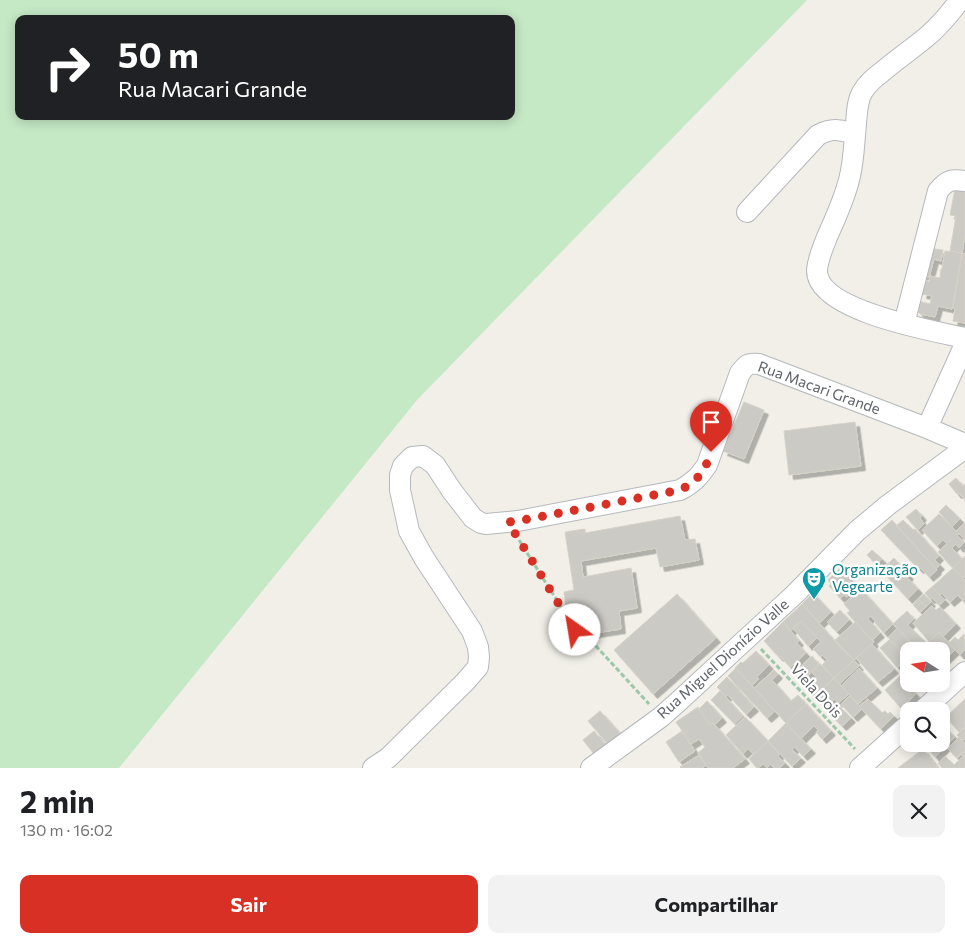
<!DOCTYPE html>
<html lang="pt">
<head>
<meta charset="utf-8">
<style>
	:root { --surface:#fff; --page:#f2f2f2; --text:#202124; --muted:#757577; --accent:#d93025 }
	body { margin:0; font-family:Commissioner,sans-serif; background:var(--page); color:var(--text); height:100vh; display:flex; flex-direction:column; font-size:19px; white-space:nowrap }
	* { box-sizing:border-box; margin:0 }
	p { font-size:16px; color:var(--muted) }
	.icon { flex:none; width:28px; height:28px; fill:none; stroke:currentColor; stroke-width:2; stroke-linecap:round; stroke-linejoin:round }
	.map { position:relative; height:768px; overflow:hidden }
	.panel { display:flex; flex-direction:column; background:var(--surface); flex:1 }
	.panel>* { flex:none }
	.guide { position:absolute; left:15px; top:15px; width:500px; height:105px; border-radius:10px; box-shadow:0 2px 12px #0003; background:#202124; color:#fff; overflow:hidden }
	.needle { width:32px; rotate:282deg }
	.tools { position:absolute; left:900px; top:642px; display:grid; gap:10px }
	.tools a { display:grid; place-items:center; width:50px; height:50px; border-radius:10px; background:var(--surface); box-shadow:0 2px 12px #0003; font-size:25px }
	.pin { position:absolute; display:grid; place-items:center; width:42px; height:42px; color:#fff; margin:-51px -21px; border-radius:50% 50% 50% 0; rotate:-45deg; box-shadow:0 0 5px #0007 }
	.pin .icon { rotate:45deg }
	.me { position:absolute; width:55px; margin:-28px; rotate:328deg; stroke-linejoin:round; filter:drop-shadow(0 0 4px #0008) }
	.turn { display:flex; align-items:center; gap:18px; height:105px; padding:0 20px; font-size:22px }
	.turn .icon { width:65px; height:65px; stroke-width:2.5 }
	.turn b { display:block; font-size:35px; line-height:42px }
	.round { display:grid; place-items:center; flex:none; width:52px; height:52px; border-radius:10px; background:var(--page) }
	.head { display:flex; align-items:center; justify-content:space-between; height:85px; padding:0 20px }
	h1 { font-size:30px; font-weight:700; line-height:38px }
	.action { display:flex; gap:10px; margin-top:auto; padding:10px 20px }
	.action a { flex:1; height:58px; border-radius:10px; background:var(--accent); color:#fff; font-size:20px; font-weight:700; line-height:58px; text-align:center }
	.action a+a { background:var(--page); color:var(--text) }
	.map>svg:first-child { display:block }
</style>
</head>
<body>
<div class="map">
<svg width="965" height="768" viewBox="0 0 965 768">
	<defs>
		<filter id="shadow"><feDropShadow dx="4.5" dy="4.5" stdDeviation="0" flood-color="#0004"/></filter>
	</defs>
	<rect width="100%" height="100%" fill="#f1efe8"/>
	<!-- green -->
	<path fill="#c5e8c5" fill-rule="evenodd" d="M0,0H807L417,400L119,768H0ZM19,19H511V116H19Z"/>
	<!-- building -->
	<path fill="#cccac5" stroke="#d6d1c6" filter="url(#shadow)" d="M965,188V234L962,253L950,251L956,216L950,215L955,189Z
		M928,248L943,250L941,261L934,259L929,277L922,275Z
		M945,251L962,253L952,309L938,306L935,317L920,314L917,310L918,301L930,304L932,296L922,294L925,281L929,282L930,276L940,278L941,269H942Z
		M962,253L965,254V323L953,321L955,309L953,308Z
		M744,402L764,410L744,459L723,451Z
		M855,422L861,466L789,475L784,431Z
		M956,478L963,486L965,484V500L959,493L957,494L949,484Z
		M946,505L960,519L952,527L939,512Z
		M916,509L922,516L920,518L924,524L918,530L906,517Z
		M939,514L959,534L957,535L964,542L959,548L956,544L952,548L962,559L953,568L938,552L947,544L943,540L937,546L922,530Z
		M680,516L685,540L695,539L699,560L660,567L656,548L581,561L583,577L631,568L637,608L619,611L621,629L582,635L579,614L567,616L564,592L574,590L565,532L585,529V533Z
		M892,520L937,570L929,577L921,568L919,569L881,530Z
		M903,520L913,530L915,529L939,556L935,560L940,565L936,569L896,526Z
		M965,523V540L956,531Z
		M872,550L882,559L876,564L867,555Z
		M965,556V577L963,578L953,568Z
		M894,558L909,575L907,577L918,589L908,599L881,570Z
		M841,567L860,588L856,592L854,590L846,597L844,595L840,598L829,586L831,584L828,580Z
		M953,568L965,580V599L963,601L958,595L950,602L941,593L940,595L932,587Z
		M932,587L945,600L939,605L932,598L930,599L925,593Z
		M860,588L893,624L884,633L875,623L876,622L871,616L868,619L880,633L872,640L847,613L850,611L844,604Z
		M813,593L831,612L820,623L802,604Z
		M677,594L716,638L653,694L614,650Z
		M924,594L931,602L926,607L918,599Z
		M918,599L926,607L920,612L913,605Z
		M802,604L830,636L848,655L849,654L854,660L834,678L822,665L827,660L822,655L821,657L813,649L821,642L801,621L790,631L783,622Z
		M932,606L936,610L940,607L956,624L943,637L939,632L929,641L913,623Z
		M840,610L849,620L837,632L827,622Z
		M907,611L914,619L908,625L924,641L916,648L893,624Z
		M801,621L817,638L808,646L793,628Z
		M783,622L799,641L797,643L806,653L790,667L780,656L779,657L764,641Z
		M855,622L874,642L854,660L835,640Z
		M897,628L919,651H909V660L888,637Z
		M939,632L955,650L941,663V651H924L921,648Z
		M964,634L965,650L960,655L949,643L955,637L958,640Z
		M890,639L909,660V676L899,666L897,667L880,648Z
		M872,644L894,669L878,682L856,658Z
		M756,651L769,665L757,677L759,679L752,686L735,668L741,662L743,663Z
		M812,656L819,664L802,682L794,673Z
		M854,660L859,666L839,684L834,678Z
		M819,664H820L834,678L814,696L806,688L817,678L812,672Z
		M736,668L775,711L767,718L728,676Z
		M859,668L877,688L858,704L841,686Z
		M774,670L778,674L772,680L791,701L798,695L806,704L786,723L754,688Z
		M900,676L916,694L901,708L885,690Z
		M727,677L754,707L746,714L728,695L726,697L717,687Z
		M834,678L849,694L838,703L835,699L826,707L816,695Z
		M720,691L743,716L735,724L711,700Z
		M850,696L862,709L853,717L841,704Z
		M868,699L882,713L885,711L888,714L890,712L894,716L881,729L859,706Z
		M965,699V727L959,732L946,717Z
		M707,701L722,718L715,724L713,723L710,725L699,709Z
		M806,704L831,731L822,739L816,732L818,730L814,726L801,739L786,723Z
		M839,706L851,718L842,726L830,714Z
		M698,707L710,725L713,723L745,759L733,768H708L698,753L705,747L699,739L691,744L676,722Z
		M600,711L624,738L612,749L588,721Z
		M745,717L768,741L754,754L748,749L743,754L726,735Z
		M786,723L811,749L803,756L795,747L792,750L801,758L792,766L768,741Z
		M941,723L955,737L935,757L924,744H941Z
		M965,727V740L964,739L962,741L957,735Z
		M594,731L609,749L598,759L583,740Z
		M682,731L695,751L679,762L666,742Z
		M959,737L965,744V751L957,758L948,749Z
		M768,741L779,754L778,756L785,763L779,768H774L771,764L767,768L763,764L758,768H757L749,759Z
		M923,749L938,768H898Z
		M965,751V768H942L938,763L945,756L954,765L963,756L961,754Z
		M699,755L706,765L702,768H681L680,767Z"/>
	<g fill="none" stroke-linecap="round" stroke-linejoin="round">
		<!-- minor casing -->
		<g stroke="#b5b8bc" stroke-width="22">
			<path id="minor" d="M960,0C951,12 941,24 930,34C915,47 897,59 882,72C875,77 868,83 863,91C857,100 857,113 856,124C854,143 854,162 849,180C844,200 835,219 827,237C823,248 818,258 817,270C816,311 934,331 965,338
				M747,212L818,135C833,127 840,130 855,134
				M904,324L938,191C947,180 951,179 965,181
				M927,428L965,344
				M922,711L965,672
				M373,768L388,758L465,682L478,667L479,657L478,647L472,631L424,558L409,531L400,490V475L403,466L412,457L423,456L435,465L452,491L473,518L481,523L486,524L518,521L680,490C693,483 699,477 707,465L740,373C747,364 748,363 759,364L927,428L965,444
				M591,768L661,717L679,701L795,594L857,531L888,505L965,448
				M860,768L909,724"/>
		</g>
		<!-- path -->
		<path stroke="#9cc7a9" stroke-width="3" stroke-dasharray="5 2.5" stroke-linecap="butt" d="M519,540L585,645H595L649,704
			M761,649L855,749"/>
		<!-- minor -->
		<use href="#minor" stroke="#fff" stroke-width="20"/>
	</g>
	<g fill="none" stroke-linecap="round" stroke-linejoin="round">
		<!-- route -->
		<path stroke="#d93025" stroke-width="9" stroke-dasharray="0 16.2" d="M575,630L508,522L518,521L680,490C698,481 705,471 711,452"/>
	</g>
	<!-- icons -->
	<defs>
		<g id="theatre-pin" transform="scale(1.25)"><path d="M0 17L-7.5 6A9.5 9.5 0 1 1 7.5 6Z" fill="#0f9aa8" stroke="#fff"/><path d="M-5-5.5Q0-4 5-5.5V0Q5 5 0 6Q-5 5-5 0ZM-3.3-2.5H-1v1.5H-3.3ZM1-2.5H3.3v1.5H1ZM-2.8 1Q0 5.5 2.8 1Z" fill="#fff"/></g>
	</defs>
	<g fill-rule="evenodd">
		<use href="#theatre-pin" x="814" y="579"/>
	</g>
	<g text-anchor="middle" stroke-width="4.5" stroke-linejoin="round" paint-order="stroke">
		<!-- street labels -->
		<g font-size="15" fill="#5f6368" stroke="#fff">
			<text transform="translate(819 388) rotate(20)" y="5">Rua Macari Grande</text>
			<text transform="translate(723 659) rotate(-42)" y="5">Rua Miguel Dionízio Valle</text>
			<text transform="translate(816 691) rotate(47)" y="5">Viela Dois</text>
		</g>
		<!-- culture labels -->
		<g font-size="15" fill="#0d838f" stroke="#fff" text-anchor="start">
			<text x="832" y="575">Organização<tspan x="832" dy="17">Vegearte</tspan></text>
		</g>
	</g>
</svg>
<div class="tools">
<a><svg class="needle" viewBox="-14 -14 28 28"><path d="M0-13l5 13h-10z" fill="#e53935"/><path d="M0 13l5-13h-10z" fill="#757577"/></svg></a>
<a><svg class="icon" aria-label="search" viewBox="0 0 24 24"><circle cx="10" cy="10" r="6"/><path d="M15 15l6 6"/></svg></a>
</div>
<div class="pin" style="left:711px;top:452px;background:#d93025"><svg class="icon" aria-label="arrive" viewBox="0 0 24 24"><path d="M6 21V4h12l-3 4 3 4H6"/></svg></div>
<svg class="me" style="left:575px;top:630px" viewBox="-20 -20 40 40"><circle r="19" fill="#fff"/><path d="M0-13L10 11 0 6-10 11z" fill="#d93025"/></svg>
<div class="guide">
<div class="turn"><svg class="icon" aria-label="right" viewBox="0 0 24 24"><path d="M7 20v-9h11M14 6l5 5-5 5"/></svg><div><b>50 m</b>Rua Macari Grande</div></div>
</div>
</div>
<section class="panel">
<div class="head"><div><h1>2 min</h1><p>130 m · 16:02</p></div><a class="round"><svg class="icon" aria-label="close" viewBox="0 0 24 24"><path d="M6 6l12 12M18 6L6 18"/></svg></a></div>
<div class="action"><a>Sair</a><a>Compartilhar</a></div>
</section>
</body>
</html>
